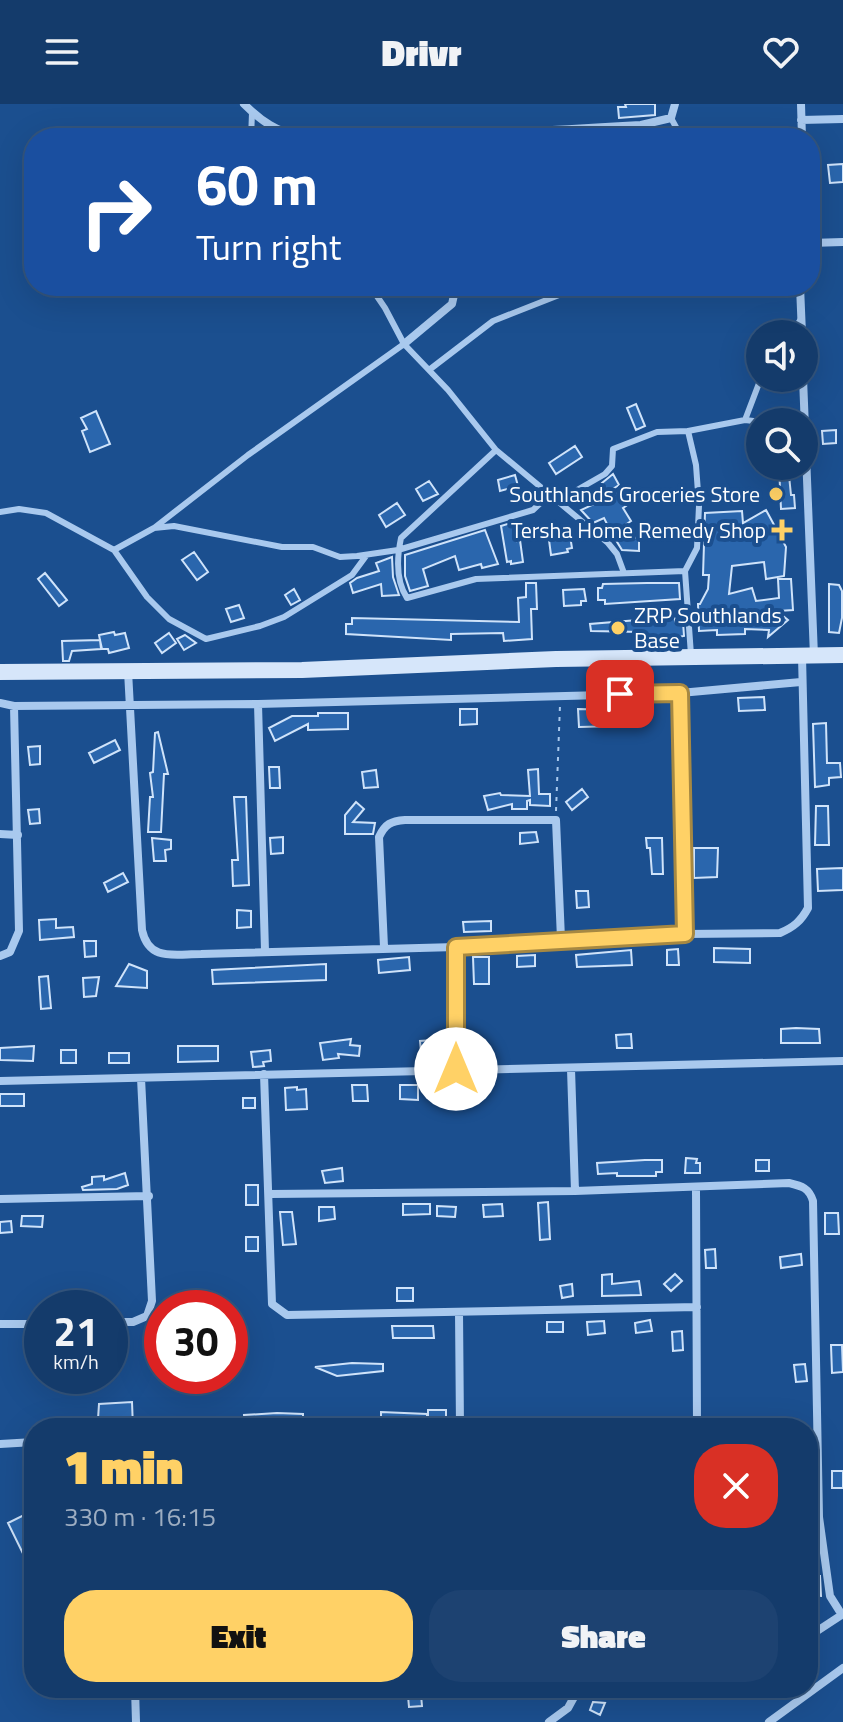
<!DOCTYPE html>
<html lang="en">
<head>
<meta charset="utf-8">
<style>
	:root { --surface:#143b6b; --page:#1d4271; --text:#f1f3f6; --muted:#9dadc1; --line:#33557e; --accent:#ffd166 }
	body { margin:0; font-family:"Titillium Web",sans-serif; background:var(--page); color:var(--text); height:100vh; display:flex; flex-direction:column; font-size:30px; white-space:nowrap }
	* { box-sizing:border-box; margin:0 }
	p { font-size:26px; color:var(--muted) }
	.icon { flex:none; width:44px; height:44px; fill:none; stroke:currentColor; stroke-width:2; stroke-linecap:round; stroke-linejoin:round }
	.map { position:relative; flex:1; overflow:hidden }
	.drawer { position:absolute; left:24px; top:1314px; width:794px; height:280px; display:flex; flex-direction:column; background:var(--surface); border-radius:32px; box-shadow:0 8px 32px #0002,0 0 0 2px var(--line) }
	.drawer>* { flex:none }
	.guide { position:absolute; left:24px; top:24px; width:796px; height:168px; border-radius:32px; box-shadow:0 8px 32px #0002,0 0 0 2px var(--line); background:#1a4fa0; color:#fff; overflow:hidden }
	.tools { position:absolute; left:746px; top:216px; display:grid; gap:16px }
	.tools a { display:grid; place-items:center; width:72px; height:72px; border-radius:50%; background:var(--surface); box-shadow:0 8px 32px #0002,0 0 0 2px var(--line); font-size:40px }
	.speed { position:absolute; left:24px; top:1186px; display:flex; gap:16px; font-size:40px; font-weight:700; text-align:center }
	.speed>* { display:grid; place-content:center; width:104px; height:104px; border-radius:50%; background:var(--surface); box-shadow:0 8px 32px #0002,0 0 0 2px var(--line); line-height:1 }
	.speed small { font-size:20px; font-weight:400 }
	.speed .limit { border:12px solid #d22; background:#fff; color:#111 }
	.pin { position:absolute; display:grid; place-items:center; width:68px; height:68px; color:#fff; margin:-34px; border-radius:16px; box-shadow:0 4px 12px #0006 }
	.me { position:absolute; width:88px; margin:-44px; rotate:0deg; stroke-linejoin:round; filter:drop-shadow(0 0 6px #0008) }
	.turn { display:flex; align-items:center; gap:28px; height:168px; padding:0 40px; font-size:36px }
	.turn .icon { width:104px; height:104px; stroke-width:2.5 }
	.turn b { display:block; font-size:56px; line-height:68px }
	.round { display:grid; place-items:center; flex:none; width:84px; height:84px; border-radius:32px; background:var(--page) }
	.overview { display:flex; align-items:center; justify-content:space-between; height:136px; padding:0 40px }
	h1 { font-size:48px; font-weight:800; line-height:60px; color:var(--accent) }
	.button { display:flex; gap:16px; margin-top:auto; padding:16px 40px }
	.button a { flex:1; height:92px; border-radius:32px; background:var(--accent); color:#111; font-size:32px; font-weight:800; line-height:92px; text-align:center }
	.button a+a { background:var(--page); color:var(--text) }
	header { display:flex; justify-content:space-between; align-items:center; height:104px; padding:0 40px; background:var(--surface); font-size:36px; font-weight:800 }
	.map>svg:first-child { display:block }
</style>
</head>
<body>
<header><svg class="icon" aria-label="menu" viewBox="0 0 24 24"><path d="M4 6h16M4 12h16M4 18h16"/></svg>Drivr<svg class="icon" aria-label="heart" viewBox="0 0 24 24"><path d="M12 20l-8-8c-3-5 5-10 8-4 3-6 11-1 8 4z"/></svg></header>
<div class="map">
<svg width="843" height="1618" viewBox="0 0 843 1618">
	<rect width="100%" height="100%" fill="#1b4f8f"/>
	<!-- building -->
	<path fill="#2a66ad" stroke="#cfe3fa" stroke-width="2" d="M625,0H655V11L619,14L618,3H626Z
		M843,60V78L830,79L828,61Z
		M636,300L645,322L636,326L627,304Z
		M96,307L110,340L90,348L82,327L87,325L81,314Z
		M836,326V339L823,340L822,327Z
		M575,342L582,353L556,370L549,359Z
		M779,362H788L791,391H794L795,404L781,405Z
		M613,370L619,381L608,388L602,379Z
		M515,371L518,382L500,387L498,376Z
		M429,377L438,390L423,397L416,385Z
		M618,389L626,402L623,404L631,417L612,430L604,414L593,419L581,406Z
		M397,399L405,411L386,423L379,411Z
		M766,406L786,443L784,472L766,475L764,458L732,462L729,490L752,484L756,497L779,494L778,475H791L793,506L777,507L788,516L768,533L769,526L745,525V530L717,531V526L699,527L698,500H700L708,485L709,471H703L705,409L742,407L743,419Z
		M514,418L517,437L520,436L523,458L511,460V457L507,458L501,422Z
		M485,426L498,460L482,464L481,460L459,466L455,452L423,465L428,482L410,487L405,472V451Z
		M570,432L572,444L567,445L568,448L551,451L549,436Z
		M614,433L639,434V447L622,446Z
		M194,448L208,468L197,476L182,456Z
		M392,453L393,473L399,491L382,492L381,480L353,489L350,479L357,474L379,467L376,459Z
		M45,469L67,496L59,502L38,475Z
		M526,479H536L537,505H531L532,535L504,537L503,529L451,530V536L346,530V520H352V514L519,518L518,494L526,493Z
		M647,479H679L680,495L605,500V496H598V484H602L603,480Z
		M829,480L839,481L842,487V514L839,529L829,528Z
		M294,485L300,496L291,501L285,491Z
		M584,485L586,497H581V501L564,502L563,486Z
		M239,501L244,514L231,518L226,505Z
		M674,513L676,519L683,518L684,532L672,534L671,537L641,534V528L591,527L590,520Z
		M114,528L115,531L125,529L129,544L109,549L108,545H102L100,536L101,545L72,547L69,557H63L62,537L100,536L99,531Z
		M169,529L176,539L162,549L155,539Z
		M185,531L196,539L184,546L177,535Z
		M764,593L765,606L739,607L738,594Z
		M460,605H477V620L460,621Z
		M578,605L619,606V622L579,623Z
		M318,609H348V625L308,626V620L275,637L269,624L292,612H318Z
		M826,619L827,659H840L841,673L829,674V681L815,683L813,620Z
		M158,628L168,670H164L161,728H148L150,693H153L150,669L153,668L155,629Z
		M115,636L120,646L94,659L89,649Z
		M40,642V660L30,661L28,643Z
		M269,663H279L280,684H270Z
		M538,665L539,690H550V702L530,701V696L527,697V705H512V700L488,706L484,692L500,689L501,691L530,692L528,666Z
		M376,666L378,683L364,684L362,668Z
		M582,685L588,693L572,706L566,698Z
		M234,693H246L249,781L233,782L232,756H238Z
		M356,698L364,705L353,718L375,719L373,730H345V711Z
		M816,702H828L829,741H815Z
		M39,705L40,719L30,720L28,706Z
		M536,728L538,738L520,740V729Z
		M283,733V749L271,750L270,734Z
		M152,734L171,736V745L165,746L166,757H154Z
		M646,734H662L663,770H652L650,744H647Z
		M694,744H718L717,773L694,774Z
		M843,764V786L818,787L817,765Z
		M123,769L128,778L108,788L104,779Z
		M576,787H588L589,803L577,804Z
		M237,806L251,807V823L237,824Z
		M56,815V824L73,823L74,833L40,836L39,816Z
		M491,817V827L464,828L463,818Z
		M84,837H96V852L85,853Z
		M714,844L750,845V859L714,858Z
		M678,845L679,861H667V846Z
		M631,846L632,861L577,863L576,851Z
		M535,851V862L517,863V852Z
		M409,853L410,866L379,869L378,856Z
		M473,853H489V880H474Z
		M129,860L147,867V884L116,882Z
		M326,860V876L213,880L212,866Z
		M48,872L51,904L41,905L39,873Z
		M99,873L96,892L84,893L83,874Z
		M796,924L819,925L820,939H781V925Z
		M631,930L632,944H617L616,931Z
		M351,935L350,941L360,942L359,952L338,950L339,954L323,956L320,939Z
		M433,936L434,947L421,948L420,937Z
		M34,942L33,957L0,956V944Z
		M178,942H218V957L178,958Z
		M61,946H76V959H61Z
		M270,946L271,957L263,958L264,962L253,963L251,948Z
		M109,949H129V959H109Z
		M352,981H367L368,997H353Z
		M400,981H418V996L400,995Z
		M297,983V986L306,985L307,1005L286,1006L285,984Z
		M0,990H24V1002H0Z
		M243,994H255V1004H243Z
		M686,1054L697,1055L696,1059H700V1069H685Z
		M645,1056H662V1068H656V1072H617V1069L598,1070L597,1059Z
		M756,1056H769V1067H756Z
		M342,1064L343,1077L325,1079L322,1067Z
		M125,1069L128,1081L117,1085L83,1086L82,1083L92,1080V1073L104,1072V1076Z
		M246,1081H258V1101H246Z
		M548,1098L550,1135L540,1136L538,1099Z
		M403,1100H430V1110L403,1111Z
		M502,1100L503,1112L484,1113L483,1101Z
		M437,1102L456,1103L455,1113L437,1112Z
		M319,1103H334L335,1115L319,1117Z
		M280,1108H292L296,1140L283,1141Z
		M825,1109H838L839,1130H825Z
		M22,1112H43L42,1123L21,1122Z
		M11,1117L12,1128L0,1129V1118Z
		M246,1133H258V1147H246Z
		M715,1145L716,1164H706L705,1146Z
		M801,1150L802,1161L781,1164L780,1153Z
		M612,1170V1180L639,1177L641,1191L602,1192V1171Z
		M675,1170L682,1177L671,1187L664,1180Z
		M572,1180L573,1192L562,1194L560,1182Z
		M397,1184H413V1197H397Z
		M650,1216L652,1227L636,1229L635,1219Z
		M604,1217L605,1229L588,1231L587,1218Z
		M547,1218H563V1228H547Z
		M392,1222H433L434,1234H393Z
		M682,1227L683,1246L673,1247L672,1228Z
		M831,1241H842L843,1268L832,1269Z
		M352,1259L383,1260V1267L337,1272L315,1263Z
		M805,1260L807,1277L796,1278L794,1261Z
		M132,1298L133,1324H107V1316L98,1315L99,1300Z
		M428,1306H446V1318L428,1317Z
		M381,1308L427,1310V1317L381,1320Z
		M277,1309L303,1310V1321L245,1324L244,1311Z
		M832,1367H843V1384H832Z
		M34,1406V1472L8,1419Z
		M808,1471L820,1472L821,1492L808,1491Z
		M421,1591L422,1602L409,1603L408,1592Z
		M593,1598L605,1599L600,1611L590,1606Z"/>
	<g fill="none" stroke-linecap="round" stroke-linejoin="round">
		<!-- path -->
		<path stroke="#a9c9ee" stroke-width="2" stroke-dasharray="4 6" stroke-linecap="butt" d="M556,707L560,601"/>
		<!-- lane -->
		<path stroke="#a9c9ee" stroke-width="6" d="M671,14L682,34
			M251,34L252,9
			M370,182L385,204L404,240L448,286L496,346L608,439L617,450L624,469
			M791,230L801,215
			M429,266L493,217L582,182
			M745,316L761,274
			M688,327L696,361L699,402L697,444L685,467L691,551
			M496,346L401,434C397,453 396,477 407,494L476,475L685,467
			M556,398L605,370L612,362L613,345L657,328L688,327L745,316L762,318
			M0,408L19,405L46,409L114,446L154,424L174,422L282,443H313L340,453L357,452L398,446L533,406L548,392
			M154,424L248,351L404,240
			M114,446L147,493L169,515L206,535L260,522L284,513L352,471L366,452"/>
		<!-- street -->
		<path stroke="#a9c9ee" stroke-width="8" d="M244,0C261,17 277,28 301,33C330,38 364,34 394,33C476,31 558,26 641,21L671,14L675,0
			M801,0L802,34
			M801,16L843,15
			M810,139L843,138
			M800,182L802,230
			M404,240L452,200L456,182
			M803,274L814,552
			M128,567L142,826C149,858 174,850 201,850L456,843L685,830L780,829C794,823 801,817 808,804L802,552
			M680,589L685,830
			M0,599L14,602L258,600L680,589L801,578
			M258,600L265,847
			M0,730L18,731
			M384,843L379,733C385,720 391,717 405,716H556L561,835
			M456,843V965
			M0,852L10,848L19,827L14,602
			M571,965L575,1087
			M264,970L272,1200L287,1211L697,1203
			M0,977L843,957
			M696,1084L697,1324
			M270,1090L575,1087L789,1079C802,1082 809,1084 813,1097L819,1413L830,1492L842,1511
			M0,1095L149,1092
			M459,1208L460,1324
			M110,1218H133L147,1212L152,1197L141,974
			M0,1220H42
			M639,1324L697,1323
			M0,1340L34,1338
			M808,1533L843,1510
			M135,1584L136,1618
			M549,1618L568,1604L579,1584
			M769,1618L843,1564"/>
		<!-- secondary -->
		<path stroke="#d6e6fa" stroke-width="16" d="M0,568L302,566L556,555L843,551"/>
	</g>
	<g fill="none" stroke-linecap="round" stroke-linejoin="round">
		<!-- route casing -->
		<g stroke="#a68842" stroke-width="20">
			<path id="route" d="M456,965V843L685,830L680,589L620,590"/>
		</g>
		<!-- route -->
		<use href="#route" stroke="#ffd166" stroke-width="14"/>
	</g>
	<!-- markers -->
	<g fill="#ffd166" stroke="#1b4f8f" stroke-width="3">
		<circle cx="776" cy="390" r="8"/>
		<path d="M778 414h8v8h8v8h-8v8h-8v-8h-8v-8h8z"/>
		<circle cx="618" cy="524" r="8"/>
	</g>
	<g text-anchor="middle" stroke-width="8" stroke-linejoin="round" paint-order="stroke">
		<!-- poi labels -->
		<g font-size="22" fill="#fff" stroke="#1b4f8f" text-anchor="end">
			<text x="760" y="398">Southlands Groceries Store</text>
			<text x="766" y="434">Tersha Home Remedy Shop</text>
			<text x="634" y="519" text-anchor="start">ZRP Southlands<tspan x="634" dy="25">Base</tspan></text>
		</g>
	</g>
</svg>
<div class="tools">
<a><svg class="icon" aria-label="sound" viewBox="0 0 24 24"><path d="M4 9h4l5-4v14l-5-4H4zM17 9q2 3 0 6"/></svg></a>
<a><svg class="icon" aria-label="search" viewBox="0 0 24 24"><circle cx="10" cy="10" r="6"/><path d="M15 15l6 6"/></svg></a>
</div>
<div class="speed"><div>21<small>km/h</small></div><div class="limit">30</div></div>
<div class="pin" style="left:620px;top:590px;background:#d93025"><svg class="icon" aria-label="arrive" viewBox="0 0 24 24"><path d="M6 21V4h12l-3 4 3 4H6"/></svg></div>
<svg class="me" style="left:456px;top:965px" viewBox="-20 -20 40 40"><circle r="19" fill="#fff"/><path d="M0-13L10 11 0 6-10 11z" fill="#ffd166"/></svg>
<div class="guide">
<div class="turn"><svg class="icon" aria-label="right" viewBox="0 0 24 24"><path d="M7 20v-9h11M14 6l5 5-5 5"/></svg><div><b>60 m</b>Turn right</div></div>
</div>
<section class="drawer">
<div class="overview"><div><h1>1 min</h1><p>330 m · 16:15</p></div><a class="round" style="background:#d93025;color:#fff"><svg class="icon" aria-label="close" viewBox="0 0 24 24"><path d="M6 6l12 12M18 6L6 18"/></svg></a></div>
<div class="button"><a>Exit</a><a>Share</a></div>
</section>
</div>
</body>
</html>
